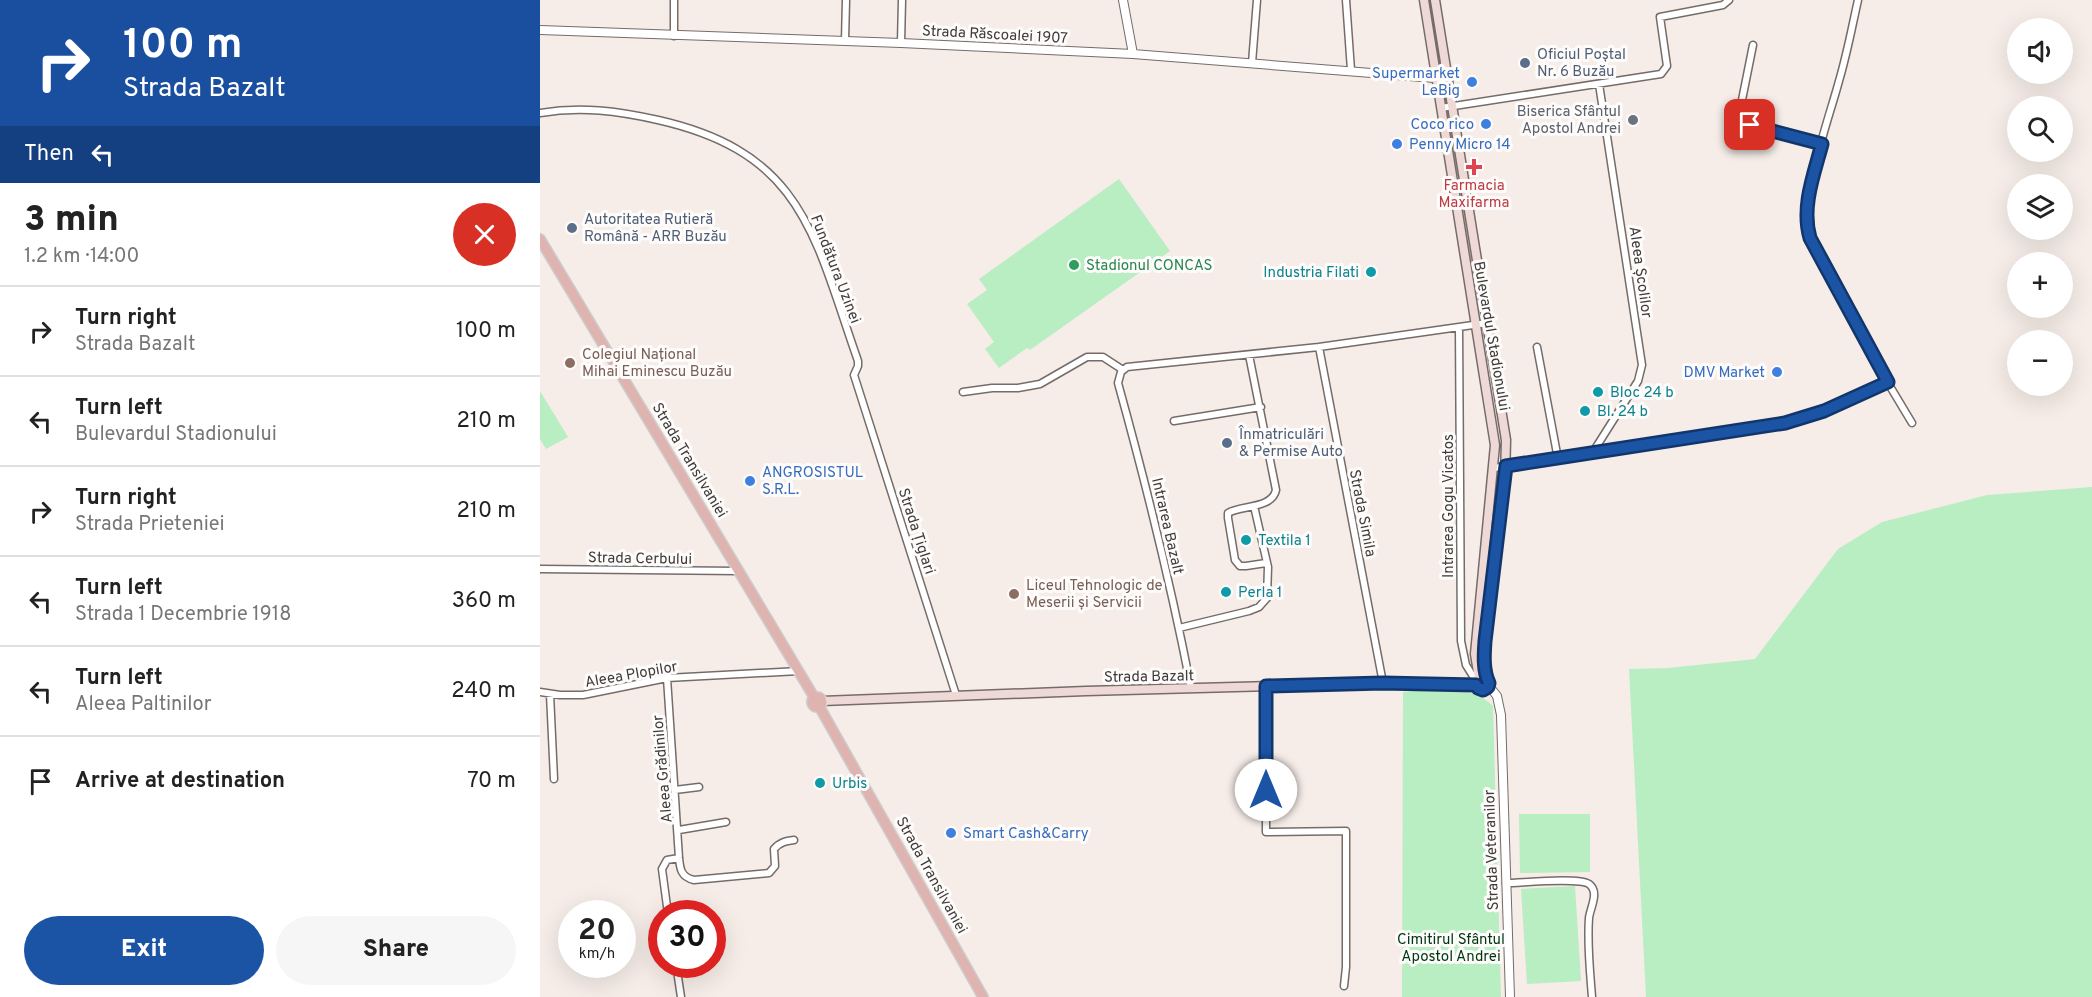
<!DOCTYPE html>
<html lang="en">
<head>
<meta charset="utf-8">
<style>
	:root { --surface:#fff; --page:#f6f6f6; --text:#222; --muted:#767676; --line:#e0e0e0; --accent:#1b53a5 }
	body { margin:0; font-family:Overpass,sans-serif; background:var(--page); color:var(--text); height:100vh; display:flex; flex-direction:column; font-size:22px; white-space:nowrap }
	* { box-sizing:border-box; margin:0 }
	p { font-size:20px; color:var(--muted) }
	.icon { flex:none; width:33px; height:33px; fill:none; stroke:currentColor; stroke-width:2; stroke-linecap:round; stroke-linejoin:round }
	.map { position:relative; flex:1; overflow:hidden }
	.drawer { display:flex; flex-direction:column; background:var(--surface); width:540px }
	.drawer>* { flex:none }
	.banner { background:#1a4fa0; color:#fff; overflow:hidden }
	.fabs { position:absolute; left:1467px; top:18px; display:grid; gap:12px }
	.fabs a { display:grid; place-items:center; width:66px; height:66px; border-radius:50%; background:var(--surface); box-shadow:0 6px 24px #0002; font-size:30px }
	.speed { position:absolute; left:18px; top:900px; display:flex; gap:12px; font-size:30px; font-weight:700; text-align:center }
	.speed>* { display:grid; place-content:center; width:78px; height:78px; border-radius:50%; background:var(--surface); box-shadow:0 6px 24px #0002; line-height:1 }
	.speed small { font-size:15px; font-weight:400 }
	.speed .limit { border:9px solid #d22; background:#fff; color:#111 }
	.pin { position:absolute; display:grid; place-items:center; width:51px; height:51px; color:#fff; margin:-26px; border-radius:12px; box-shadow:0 3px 9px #0006 }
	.me { position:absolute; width:66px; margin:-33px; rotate:0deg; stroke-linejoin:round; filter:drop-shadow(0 0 4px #0008) }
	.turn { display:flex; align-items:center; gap:21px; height:126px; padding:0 24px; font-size:27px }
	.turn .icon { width:78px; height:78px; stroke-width:2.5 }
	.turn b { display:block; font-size:42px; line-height:51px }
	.then { display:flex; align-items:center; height:57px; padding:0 24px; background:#0003; gap:12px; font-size:22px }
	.round { display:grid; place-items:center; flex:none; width:63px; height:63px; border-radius:32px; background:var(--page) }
	.headline { display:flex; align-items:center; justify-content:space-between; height:102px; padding:0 24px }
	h1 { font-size:36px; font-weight:800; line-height:45px }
	.primary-button { display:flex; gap:12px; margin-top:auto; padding:12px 24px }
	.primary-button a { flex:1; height:69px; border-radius:36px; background:var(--accent); color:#fff; font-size:24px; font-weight:800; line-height:69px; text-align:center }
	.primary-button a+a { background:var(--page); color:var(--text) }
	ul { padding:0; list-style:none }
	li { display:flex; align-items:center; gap:18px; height:90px; padding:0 24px; border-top:2px solid var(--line) }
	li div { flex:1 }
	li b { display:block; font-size:22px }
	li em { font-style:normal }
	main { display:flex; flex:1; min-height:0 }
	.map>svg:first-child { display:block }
</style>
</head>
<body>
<main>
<section class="drawer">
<div class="banner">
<div class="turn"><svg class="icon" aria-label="right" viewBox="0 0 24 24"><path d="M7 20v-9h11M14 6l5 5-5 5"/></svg><div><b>100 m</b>Strada Bazalt</div></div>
<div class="then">Then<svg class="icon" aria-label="left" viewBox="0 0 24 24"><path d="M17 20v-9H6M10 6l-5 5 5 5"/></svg></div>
</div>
<div class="headline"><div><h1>3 min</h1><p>1.2 km · 14:00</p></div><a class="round" style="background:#d93025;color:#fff"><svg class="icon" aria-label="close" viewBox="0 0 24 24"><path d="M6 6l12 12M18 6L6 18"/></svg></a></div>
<ul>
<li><svg class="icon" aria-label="right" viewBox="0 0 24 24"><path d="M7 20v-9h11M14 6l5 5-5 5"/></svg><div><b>Turn right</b><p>Strada Bazalt</p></div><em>100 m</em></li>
<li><svg class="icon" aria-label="left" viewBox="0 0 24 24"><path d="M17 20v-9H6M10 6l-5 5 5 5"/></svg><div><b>Turn left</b><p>Bulevardul Stadionului</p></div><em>210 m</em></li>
<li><svg class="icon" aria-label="right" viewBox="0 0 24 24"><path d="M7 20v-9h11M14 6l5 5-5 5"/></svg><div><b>Turn right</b><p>Strada Prieteniei</p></div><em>210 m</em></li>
<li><svg class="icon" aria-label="left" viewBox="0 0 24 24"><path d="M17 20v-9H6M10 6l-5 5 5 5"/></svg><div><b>Turn left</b><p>Strada 1 Decembrie 1918</p></div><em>360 m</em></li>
<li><svg class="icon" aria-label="left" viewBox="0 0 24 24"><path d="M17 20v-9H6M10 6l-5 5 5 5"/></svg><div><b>Turn left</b><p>Aleea Paltinilor</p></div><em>240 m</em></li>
<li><svg class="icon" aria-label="arrive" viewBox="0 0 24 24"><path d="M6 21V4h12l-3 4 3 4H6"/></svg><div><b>Arrive at destination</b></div><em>70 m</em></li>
</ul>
<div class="primary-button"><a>Exit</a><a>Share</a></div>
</section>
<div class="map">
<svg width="1552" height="997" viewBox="0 0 1552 997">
	<rect width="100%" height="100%" fill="#f6ede8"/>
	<!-- green -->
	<path fill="#b9edc2" d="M579,179L630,251L490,350L487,348L459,368L445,349L454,342L427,304L447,290L439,279Z
		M0,391L28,437L6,449L0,439Z
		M1552,487V997H1106L1089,669L1128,668L1215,659L1298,549L1342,522L1447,495Z
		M905,688C923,691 939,692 953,706L961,997H862L863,692Z
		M979,814H1050V872L980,873Z
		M1035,886L1041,981L987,984L981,889Z"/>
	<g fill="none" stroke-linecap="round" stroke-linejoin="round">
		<!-- minor casing -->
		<g stroke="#756c69" stroke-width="9">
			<path id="minor" d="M806,0L811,70
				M1318,0C1312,27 1307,54 1299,81C1288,122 1259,199 1270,238L1348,383L1372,423
				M134,36V0
				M305,41L306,0
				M361,43L362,0
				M1213,45L1200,110L1203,119L1210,125L1282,144
				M712,63L717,0
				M901,108L1121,74L1127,66L1120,17L1183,5L1189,0
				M0,113C41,106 78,111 118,120C264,153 274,236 318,361V366L314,375L416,695
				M919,327L921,641L926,665L936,681
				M779,347L843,683
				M997,347L1018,459
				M709,355L736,490C732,509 701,505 688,513V518L695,560L700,566H706L726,563
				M423,392L452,388H478L500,384L547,357H563L583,370
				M634,421L721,407
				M1053,452L1098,381L1102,365L1059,84
				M954,468L1245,422L1284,411L1348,383
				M0,569L199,571
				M639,628L709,611L719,607L727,598L728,567L714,506
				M127,678L139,858C140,869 141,877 154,880L229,873L235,866L234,849C240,842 246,841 254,840
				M726,686V832L806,831V967L804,986
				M651,688C631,585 606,484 578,383L581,372L587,367L779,347L947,323
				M0,692L20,695H43L127,678L259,671
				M10,694L14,779
				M135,790L159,787
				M139,830L186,822
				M966,883C981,883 1038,877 1049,884C1060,892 1050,908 1049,918C1047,944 1050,971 1052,997
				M128,914L122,869L127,860L139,858
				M136,964L141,997"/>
		</g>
		<!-- tertiary casing -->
		<g stroke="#756c69" stroke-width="10">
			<path id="tertiary" d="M583,0L593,54
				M0,30L361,43L593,54L907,79
				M949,686L957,696L961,715L970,997"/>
		</g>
		<!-- secondary casing -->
		<g stroke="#756c69" stroke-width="11">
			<path id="secondary" d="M884,0L955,445L935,654L939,678
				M895,0L966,440L965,479L944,654L946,677
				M936 683a7 7 0 1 1 14 0a7 7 0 1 1-14 0Z
				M282,701L546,691L843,683L936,685"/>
		</g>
		<!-- primary casing -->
		<g stroke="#cdcccc" stroke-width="12">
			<path id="primary" d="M0,239L274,697
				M272 702a5 5 0 1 1 10 0a5 5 0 1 1-10 0Z
				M279,706L443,997"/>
		</g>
		<!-- minor -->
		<use href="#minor" stroke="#fff" stroke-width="6"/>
		<!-- tertiary -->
		<use href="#tertiary" stroke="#fff" stroke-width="8"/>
		<!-- secondary -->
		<use href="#secondary" stroke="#efd9d7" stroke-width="8"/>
		<!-- primary -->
		<use href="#primary" stroke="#dfb3af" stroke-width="9"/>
	</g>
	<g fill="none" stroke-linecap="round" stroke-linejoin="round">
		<!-- route casing -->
		<g stroke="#12366b" stroke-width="15">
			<path id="route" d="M726,790V686L843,683L936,685L938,688L943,690L948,687L949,683C943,671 944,655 945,641L966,466L1245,423L1284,411L1348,382L1270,238C1261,207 1274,174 1282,144L1210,125"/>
		</g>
		<!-- route -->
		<use href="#route" stroke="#1b53a5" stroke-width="10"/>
	</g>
	<!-- markers -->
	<g fill="#5c6f8a" stroke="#fefcfb" stroke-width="2">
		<circle cx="985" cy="63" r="6"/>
		<circle cx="32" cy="228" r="6"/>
		<circle cx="687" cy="443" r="6"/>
	</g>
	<g fill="#3f7fe0" stroke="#fefcfb" stroke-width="2">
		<circle cx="932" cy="82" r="6"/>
		<circle cx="946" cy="124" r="6"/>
		<circle cx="857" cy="144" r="6"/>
		<circle cx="1237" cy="372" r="6"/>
		<circle cx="210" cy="481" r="6"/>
		<circle cx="411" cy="833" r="6"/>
	</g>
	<circle fill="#6b7280" stroke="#fefcfb" stroke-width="2" cx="1093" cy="120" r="6"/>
	<path fill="#e0444e" stroke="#fefcfb" stroke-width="2" d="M931 158h6v6h6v6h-6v6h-6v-6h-6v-6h6z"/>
	<circle fill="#2e9e5b" stroke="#fefcfb" stroke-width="2" cx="534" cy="265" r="6"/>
	<g fill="#0f9aa8" stroke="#fefcfb" stroke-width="2">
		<circle cx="831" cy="272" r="6"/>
		<circle cx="1058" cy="392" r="6"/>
		<circle cx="1045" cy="411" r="6"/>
		<circle cx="706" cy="540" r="6"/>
		<circle cx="686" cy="592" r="6"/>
		<circle cx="280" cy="783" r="6"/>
	</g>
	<g fill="#8d6e63" stroke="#fefcfb" stroke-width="2">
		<circle cx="30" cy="363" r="6"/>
		<circle cx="474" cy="594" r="6"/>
	</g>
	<g text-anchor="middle" stroke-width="6" stroke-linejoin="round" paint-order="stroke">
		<!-- street labels -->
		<g font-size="15" fill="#3f3b3a" stroke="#fefcfb">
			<text transform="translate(455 34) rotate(3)" y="5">Strada Răscoalei 1907</text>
			<text transform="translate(296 269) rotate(69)" y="5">Fundătura Uzinei</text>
			<text transform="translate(1101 272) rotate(82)" y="5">Aleea Școlilor</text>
			<text transform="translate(952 336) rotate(80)" y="5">Bulevardul Stadionului</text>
			<text transform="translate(150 460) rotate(59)" y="5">Strada Transilvaniei</text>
			<text transform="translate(908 506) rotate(-90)" y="5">Intrarea Gogu Vicatos</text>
			<text transform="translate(823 513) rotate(79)" y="5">Strada Simila</text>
			<text transform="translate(628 526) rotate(77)" y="5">Intrarea Bazalt</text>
			<text transform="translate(377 531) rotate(72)" y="5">Strada Țiglari</text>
			<text transform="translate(100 558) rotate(1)" y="5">Strada Cerbului</text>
			<text transform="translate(91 674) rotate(-10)" y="5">Aleea Plopilor</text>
			<text transform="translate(609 676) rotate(-1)" y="5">Strada Bazalt</text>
			<text transform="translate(122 769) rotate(-95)" y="5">Aleea Grădinilor</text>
			<text transform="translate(951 850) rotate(-92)" y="5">Strada Veteranilor</text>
			<text transform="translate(392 875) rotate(61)" y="5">Strada Transilvaniei</text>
		</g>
		<!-- service labels -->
		<g font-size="15" fill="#4e5e75" stroke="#fefcfb" text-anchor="start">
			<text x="997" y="59">Oficiul Poștal<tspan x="997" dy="17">Nr. 6 Buzău</tspan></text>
			<text x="44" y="224">Autoritatea Rutieră<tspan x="44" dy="17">Română - ARR Buzău</tspan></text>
			<text x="699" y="439">Înmatriculări<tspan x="699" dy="17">&amp; Permise Auto</tspan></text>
		</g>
		<!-- shop labels -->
		<g font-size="15" fill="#366cbe" stroke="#fefcfb" text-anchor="end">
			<text x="920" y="78">Supermarket<tspan x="920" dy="17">LeBig</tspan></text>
			<text x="934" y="129">Coco rico</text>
			<text x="869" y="149" text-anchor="start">Penny Micro 14</text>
			<text x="1225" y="377">DMV Market</text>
			<text x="222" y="477" text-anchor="start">ANGROSISTUL<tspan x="222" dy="17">S.R.L.</tspan></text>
			<text x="423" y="838" text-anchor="start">Smart Cash&amp;Carry</text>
		</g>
		<!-- worship labels -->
		<g font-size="15" fill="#5b616d" stroke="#fefcfb" text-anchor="end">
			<text x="1081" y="116">Biserica Sfântul<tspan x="1081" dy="17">Apostol Andrei</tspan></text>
		</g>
		<!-- health labels -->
		<g font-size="15" fill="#be3a42" stroke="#fefcfb">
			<text x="934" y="190">Farmacia<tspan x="934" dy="17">Maxifarma</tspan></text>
		</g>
		<!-- leisure labels -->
		<g font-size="15" fill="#27864d" stroke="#fefcfb" text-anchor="start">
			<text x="546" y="270">Stadionul CONCAS</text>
		</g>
		<!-- culture labels -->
		<g font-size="15" fill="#0d838f" stroke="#fefcfb" text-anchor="start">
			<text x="819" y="277" text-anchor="end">Industria Filati</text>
			<text x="1070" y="397">Bloc 24 b</text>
			<text x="1057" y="416">Bl. 24 b</text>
			<text x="718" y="545">Textila 1</text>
			<text x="698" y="597">Perla 1</text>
			<text x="292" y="788">Urbis</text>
		</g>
		<!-- education labels -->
		<g font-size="15" fill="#785e54" stroke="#fefcfb" text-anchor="start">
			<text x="42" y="359">Colegiul Național<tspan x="42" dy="17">Mihai Eminescu Buzău</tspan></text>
			<text x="486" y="590">Liceul Tehnologic de<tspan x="486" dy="17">Meserii și Servicii</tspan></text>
		</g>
		<!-- park labels -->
		<g font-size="15" fill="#003613" stroke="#fefcfb">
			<text x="911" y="944">Cimitirul Sfântul<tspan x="911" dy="17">Apostol Andrei</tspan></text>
		</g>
	</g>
</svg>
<div class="fabs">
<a><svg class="icon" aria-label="sound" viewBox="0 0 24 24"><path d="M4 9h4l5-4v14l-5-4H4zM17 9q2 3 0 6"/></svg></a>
<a><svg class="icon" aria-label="search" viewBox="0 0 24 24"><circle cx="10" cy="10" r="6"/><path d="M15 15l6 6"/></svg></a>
<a><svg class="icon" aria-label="layers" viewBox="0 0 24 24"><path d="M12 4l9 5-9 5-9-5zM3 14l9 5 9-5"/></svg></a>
<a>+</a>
<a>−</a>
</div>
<div class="speed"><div>20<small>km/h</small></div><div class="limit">30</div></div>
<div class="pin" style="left:1210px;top:125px;background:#d93025"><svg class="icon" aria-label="arrive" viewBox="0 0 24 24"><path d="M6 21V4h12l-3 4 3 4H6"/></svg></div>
<svg class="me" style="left:726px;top:790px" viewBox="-20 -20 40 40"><circle r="19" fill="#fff"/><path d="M0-13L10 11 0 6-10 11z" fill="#1b53a5"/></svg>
</div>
</main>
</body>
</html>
